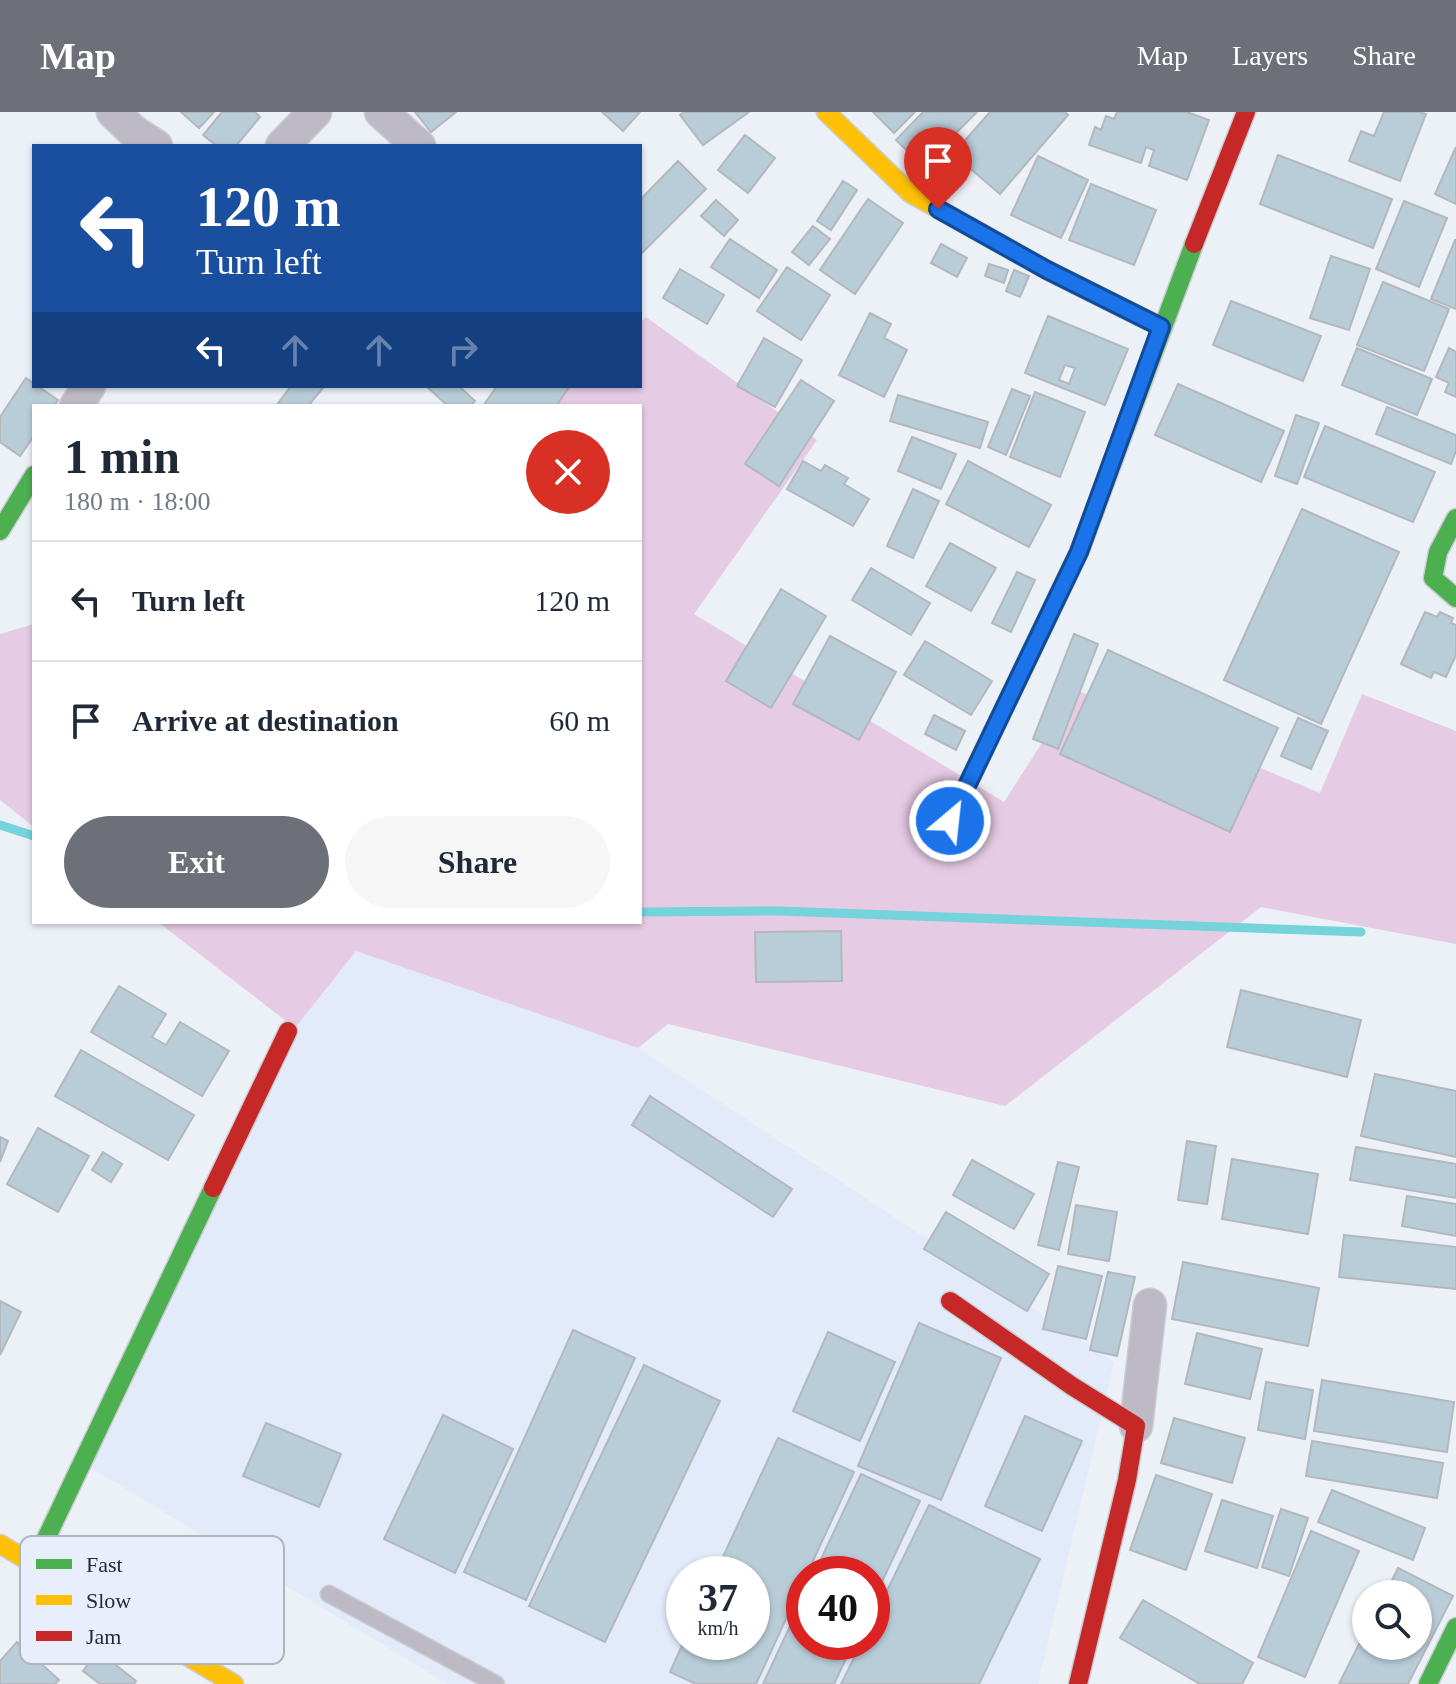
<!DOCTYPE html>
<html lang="en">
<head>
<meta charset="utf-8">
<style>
	:root { --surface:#fff; --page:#f6f6f7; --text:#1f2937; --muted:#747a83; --line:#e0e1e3; --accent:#6d7078 }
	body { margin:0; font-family:"Times New Roman",serif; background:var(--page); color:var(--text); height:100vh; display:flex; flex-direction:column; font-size:30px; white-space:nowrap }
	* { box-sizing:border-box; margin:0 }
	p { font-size:26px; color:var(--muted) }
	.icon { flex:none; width:44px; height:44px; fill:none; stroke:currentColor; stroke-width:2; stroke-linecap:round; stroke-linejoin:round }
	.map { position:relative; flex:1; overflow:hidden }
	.details { position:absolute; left:32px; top:292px; width:610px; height:520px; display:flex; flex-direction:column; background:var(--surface); border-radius:0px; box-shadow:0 2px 6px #0004 }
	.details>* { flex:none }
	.guide { position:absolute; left:32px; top:32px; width:610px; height:244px; border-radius:0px; box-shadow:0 2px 6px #0004; background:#1a4fa0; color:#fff; overflow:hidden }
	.buttons { position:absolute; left:1352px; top:1468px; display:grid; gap:16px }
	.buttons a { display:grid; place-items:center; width:80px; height:80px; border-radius:50%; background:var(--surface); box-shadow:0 2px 6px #0004; font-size:40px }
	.speed { position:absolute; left:666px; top:1444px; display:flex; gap:16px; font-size:40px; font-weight:700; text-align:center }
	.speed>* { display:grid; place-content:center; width:104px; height:104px; border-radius:50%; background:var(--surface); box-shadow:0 2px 6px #0004; line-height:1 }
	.speed small { font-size:20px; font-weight:400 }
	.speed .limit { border:12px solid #d22; background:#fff; color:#111 }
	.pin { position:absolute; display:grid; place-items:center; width:68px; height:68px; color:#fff; margin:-82px -34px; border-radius:50% 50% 50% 0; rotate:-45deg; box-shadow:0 0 8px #0007 }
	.pin .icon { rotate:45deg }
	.me { position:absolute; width:88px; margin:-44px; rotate:28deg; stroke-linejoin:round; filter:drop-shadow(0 0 6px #0008) }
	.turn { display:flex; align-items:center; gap:28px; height:168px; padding:0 32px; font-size:36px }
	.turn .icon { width:104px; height:104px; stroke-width:2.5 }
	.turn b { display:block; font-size:56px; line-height:68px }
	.lanes { display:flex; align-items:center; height:76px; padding:0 32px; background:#0003; justify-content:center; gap:40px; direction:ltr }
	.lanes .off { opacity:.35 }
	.round { display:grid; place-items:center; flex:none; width:84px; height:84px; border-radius:42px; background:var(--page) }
	.headline { display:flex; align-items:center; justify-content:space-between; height:136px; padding:0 32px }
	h1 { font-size:48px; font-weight:700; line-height:60px }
	.cta { display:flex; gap:16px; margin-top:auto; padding:16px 32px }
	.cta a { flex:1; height:92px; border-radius:48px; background:var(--accent); color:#fff; font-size:32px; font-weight:700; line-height:92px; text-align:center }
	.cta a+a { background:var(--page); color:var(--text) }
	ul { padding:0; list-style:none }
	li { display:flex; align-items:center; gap:24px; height:120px; padding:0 32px; border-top:2px solid var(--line) }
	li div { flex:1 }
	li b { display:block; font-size:30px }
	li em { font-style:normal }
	header { display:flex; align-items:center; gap:48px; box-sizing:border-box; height:112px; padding:0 40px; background:var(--accent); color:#fff }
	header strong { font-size:38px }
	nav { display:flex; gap:44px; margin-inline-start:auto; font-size:28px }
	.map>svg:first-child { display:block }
</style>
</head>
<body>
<header>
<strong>Map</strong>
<nav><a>Map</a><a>Layers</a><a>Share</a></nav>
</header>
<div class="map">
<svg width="1456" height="1572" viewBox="0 0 1456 1572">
	<rect width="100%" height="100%" fill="#ecf0f7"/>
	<!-- built -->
	<path fill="#e3eafa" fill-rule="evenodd" d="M355,838L638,936L1114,1250L1038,1572H448L88,1354L295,916ZM684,1462H752V1530H684ZM804,1462H872V1530H804Z"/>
	<!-- green -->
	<path fill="#e6cbe4" d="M646,205L817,328L694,502L1004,690L1076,578L1320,681L1362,582L1456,619V832L1261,795L1005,994L668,912L638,936L356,839L295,916L158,810H640V294H544L567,274H640V211Z
		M34,512V715L0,688V522Z"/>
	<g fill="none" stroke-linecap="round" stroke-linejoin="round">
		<!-- stream -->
		<path stroke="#74d3db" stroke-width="9" d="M0,713L34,724
			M640,800L779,799L1361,820"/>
	</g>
	<!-- building -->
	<path fill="#b9cdd9" stroke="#b2b8be" stroke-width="2" fill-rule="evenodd" d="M181,0H214L199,16Z
		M222,0H255L260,5L236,34H217L203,23Z
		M415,0H456L431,20Z
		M602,0H640L623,19Z
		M684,0H749L703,33L680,3Z
		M873,0H915L894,21Z
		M923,0H977L923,54L896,28Z
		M990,0H1065L1068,3L1000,82L953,42Z
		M1117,0H1187L1209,8L1187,68L1149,54L1154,38L1146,35L1141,51L1089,33L1095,15L1101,18L1106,4L1114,7Z
		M1384,0H1419L1426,2L1400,69L1349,49L1361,19L1374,24Z
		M745,23L775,46L748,81L718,58Z
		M1456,35V92L1435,82Z
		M1278,43L1392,87L1373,136L1260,92Z
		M1038,44L1088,68L1061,126L1011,103Z
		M678,49L706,77L640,143V88Z
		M843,69L857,78L831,118L817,109Z
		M1091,72L1156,98L1134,153L1069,128Z
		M868,87L903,111L855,182L820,158Z
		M716,88L738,108L724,124L701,104Z
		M1404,89L1447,106L1419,175L1376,157Z
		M813,114L830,127L809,153L792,140Z
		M730,127L777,158L759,186L711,155Z
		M1455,128H1456V197L1431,187Z
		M941,132L967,146L957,165L931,151Z
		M1331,144L1370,157L1349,218L1310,206Z
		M989,152L1008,158L1004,171L985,164Z
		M787,155L830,183L801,228L757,199Z
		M680,157L724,183L707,212L663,186Z
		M1014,158L1029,164L1020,185L1006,179Z
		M1383,170L1449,197L1424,259L1357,233Z
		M1231,189L1321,224L1303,269L1213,233Z
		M870,201L891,212L884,226L907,238L884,285L839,263Z
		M1048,204L1128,237L1105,293L1025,261ZM1065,253L1075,256L1069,272L1059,268Z
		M764,226L802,248L775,295L737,274Z
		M1357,236L1432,267L1417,303L1342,273Z
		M1449,236L1456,240V285L1445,280L1449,271L1436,265Z
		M26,266L58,288L54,294H34V324L20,344L0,330V305Z
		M801,268L834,289L779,374L745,352Z
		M1178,272L1284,319L1261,370L1155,323Z
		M291,274H321L323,276L308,294H276Z
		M426,274H459L475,289L470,294H448Z
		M497,274H570L556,294H483Z
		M1012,277L1030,284L1006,343L988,335Z
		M1035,280L1085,300L1060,365L1010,345Z
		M898,283L988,310L980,336L890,309Z
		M1387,295L1456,323V339L1451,352L1376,322Z
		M1296,303L1319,311L1297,372L1275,364Z
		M1325,314L1435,360L1413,410L1304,365Z
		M912,325L956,342L941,377L898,359Z
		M803,349L821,359L825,353L848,366L844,372L869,387L853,414L787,377Z
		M968,349L1051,393L1029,435L946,392Z
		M913,377L939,389L913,446L887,434Z
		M1302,397L1399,440L1321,612L1224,568Z
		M950,431L996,456L971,499L926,474Z
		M871,456L930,491L911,523L852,488Z
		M1017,460L1035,468L1011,520L992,511Z
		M781,477L826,504L771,596L726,569Z
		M1425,500L1437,505L1440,500L1453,506L1451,511L1456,513V543L1446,565L1434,560L1431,566L1401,552Z
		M1074,522L1098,532L1058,637L1033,627Z
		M830,524L896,560L859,628L793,592Z
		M925,529L992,569L971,603L904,563Z
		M1108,538L1278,616L1230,720L1060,642Z
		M934,603L965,619L956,638L925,622Z
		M1298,606L1328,619L1311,657L1281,644Z
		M841,819L842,869L756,870L755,820Z
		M119,874L166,902L152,925L166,933L180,910L229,939L202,984L91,920Z
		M1241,878L1361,908L1347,965L1227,935Z
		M81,938L194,1003L168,1048L55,984Z
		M1375,962L1456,979V1045L1361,1024Z
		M650,984L792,1077L773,1105L632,1013Z
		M38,1016L89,1044L58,1100L7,1072Z
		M0,1025L8,1029L0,1050Z
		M1187,1029L1216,1034L1207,1092L1178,1088Z
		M1356,1035L1456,1052V1086L1350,1068Z
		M103,1040L122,1052L111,1070L92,1058Z
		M1232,1047L1318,1062L1308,1122L1222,1107Z
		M972,1048L1034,1082L1014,1117L953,1083Z
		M1058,1050L1079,1055L1059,1138L1038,1133Z
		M1407,1084L1456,1092V1124L1402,1114Z
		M1076,1093L1117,1100L1109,1149L1068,1142Z
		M946,1100L1049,1162L1027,1199L924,1137Z
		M1344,1123L1456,1135V1177L1339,1165Z
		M1183,1150L1319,1176L1308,1234L1172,1207Z
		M1058,1154L1102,1164L1086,1227L1043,1217Z
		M1108,1160L1135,1165L1117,1244L1090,1238Z
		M0,1189L21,1200L0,1243Z
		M919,1211L1001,1246L941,1388L858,1354Z
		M573,1218L635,1246L526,1488L464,1460Z
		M828,1220L895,1250L860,1329L793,1299Z
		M1197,1221L1262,1237L1250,1287L1185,1272Z
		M644,1253L720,1289L605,1530L529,1494Z
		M1322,1268L1454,1290L1447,1340L1314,1319Z
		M1266,1270L1313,1278L1305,1327L1258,1318Z
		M443,1303L513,1337L455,1461L384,1427Z
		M1025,1304L1082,1329L1042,1419L985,1394Z
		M1174,1306L1245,1326L1232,1371L1161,1351Z
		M266,1311L341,1342L319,1395L243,1364Z
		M778,1326L854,1360L807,1462H804V1468L756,1572H696L670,1560L684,1529L752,1530V1462H715Z
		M1312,1329L1443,1351L1437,1386L1306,1364Z
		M861,1362L920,1389L872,1491V1462H814Z
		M1156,1363L1212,1382L1186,1458L1130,1438Z
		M1332,1378L1425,1416L1413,1448L1318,1410Z
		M1222,1388L1273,1404L1257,1456L1205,1439Z
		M929,1393L1040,1447L979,1572H841L862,1530H872V1509Z
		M1281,1397L1308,1406L1289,1464L1262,1455Z
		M1311,1419L1359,1439L1305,1565L1258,1545Z
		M1398,1456L1453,1484L1408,1572H1339L1366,1518V1534H1418V1482H1385Z
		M804,1484V1530H854L834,1572H763Z
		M1143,1488L1253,1551L1242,1572H1200L1120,1526Z
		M17,1530L59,1568L55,1572H0V1549Z
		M98,1539L136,1569L134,1572H100L83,1559Z"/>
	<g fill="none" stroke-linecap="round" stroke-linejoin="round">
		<!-- lane casing -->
		<g stroke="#cacdd3" stroke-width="19">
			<path id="lane" d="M329,1482L496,1572"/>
		</g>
		<!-- street casing -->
		<g stroke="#cacdd3" stroke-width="35">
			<path id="street" d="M113,0L134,20L156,34
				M381,0L419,34
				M282,34L315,0
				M76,294L89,274
				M1136,1314L1150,1193"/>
		</g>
		<!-- fast casing -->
		<g stroke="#cacdd3" stroke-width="21">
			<path id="fast" d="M1456,406L1438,440L1433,466L1456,486
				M0,419L34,363
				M950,709L1079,440L1194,132
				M33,1454L213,1076
				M1428,1572L1456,1515"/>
		</g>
		<!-- slow casing -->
		<g stroke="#cacdd3" stroke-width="21">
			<path id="slow" d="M826,0L910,81L1047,158L1161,215
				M0,1432L234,1572"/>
		</g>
		<!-- jam casing -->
		<g stroke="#cacdd3" stroke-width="21">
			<path id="jam" d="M1194,132L1246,0
				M213,1076L288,919
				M950,1189L1072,1274L1136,1314L1127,1368L1078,1572"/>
		</g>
		<!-- lane -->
		<use href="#lane" stroke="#bdbac6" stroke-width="16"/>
		<!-- street -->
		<use href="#street" stroke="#bdbac6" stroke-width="32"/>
		<!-- fast -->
		<use href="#fast" stroke="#4caf50" stroke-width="18"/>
		<!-- slow -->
		<use href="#slow" stroke="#ffc107" stroke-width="18"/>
		<!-- jam -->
		<use href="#jam" stroke="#c62828" stroke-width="18"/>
	</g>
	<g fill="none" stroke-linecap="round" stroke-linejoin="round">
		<!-- route casing -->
		<g stroke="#114b97" stroke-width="20">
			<path id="route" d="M938,97L1047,158L1161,215L1079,440L950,709"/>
		</g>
		<!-- route -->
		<use href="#route" stroke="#1a73e8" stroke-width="14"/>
	</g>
	<!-- legend -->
	<rect x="20" y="1424" width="264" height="128" rx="12" fill="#e8eefc" stroke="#aeb4c0" stroke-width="2"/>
	<rect x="36" y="1447" width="36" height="10" fill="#4caf50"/>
	<rect x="36" y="1483" width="36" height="10" fill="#ffc107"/>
	<rect x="36" y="1519" width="36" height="10" fill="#c62828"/>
	<g font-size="22" fill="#282b34">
		<text x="86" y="1460">Fast</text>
		<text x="86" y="1496">Slow</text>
		<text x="86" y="1532">Jam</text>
	</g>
</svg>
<div class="buttons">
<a><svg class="icon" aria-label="search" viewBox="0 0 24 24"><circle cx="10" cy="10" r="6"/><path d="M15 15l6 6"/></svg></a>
</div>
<div class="speed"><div>37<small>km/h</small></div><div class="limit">40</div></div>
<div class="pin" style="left:938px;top:97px;background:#d93025"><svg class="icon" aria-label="arrive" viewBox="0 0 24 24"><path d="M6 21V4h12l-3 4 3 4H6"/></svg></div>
<svg class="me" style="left:950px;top:709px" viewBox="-20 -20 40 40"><circle r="17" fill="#1a73e8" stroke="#fff" stroke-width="3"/><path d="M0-11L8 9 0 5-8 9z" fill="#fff"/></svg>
<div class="guide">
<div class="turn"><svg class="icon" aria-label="left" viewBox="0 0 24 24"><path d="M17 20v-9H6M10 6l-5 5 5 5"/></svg><div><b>120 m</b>Turn left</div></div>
<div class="lanes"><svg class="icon" aria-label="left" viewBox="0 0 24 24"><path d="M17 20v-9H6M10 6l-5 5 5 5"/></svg><svg class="icon off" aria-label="ahead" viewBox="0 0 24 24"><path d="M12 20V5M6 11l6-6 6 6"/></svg><svg class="icon off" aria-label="ahead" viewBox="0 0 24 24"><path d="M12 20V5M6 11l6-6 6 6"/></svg><svg class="icon off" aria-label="right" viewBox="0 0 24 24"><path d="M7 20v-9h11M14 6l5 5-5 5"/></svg></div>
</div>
<section class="details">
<div class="headline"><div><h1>1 min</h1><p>180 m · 18:00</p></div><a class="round" style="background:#d93025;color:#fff"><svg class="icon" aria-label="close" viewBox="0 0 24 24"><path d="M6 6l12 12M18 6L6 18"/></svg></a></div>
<ul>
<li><svg class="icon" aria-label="left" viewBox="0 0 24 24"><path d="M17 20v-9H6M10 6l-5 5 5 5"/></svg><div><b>Turn left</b></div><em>120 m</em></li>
<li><svg class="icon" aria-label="arrive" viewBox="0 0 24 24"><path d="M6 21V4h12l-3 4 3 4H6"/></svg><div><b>Arrive at destination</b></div><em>60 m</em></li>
</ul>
<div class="cta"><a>Exit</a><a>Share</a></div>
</section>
</div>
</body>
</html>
